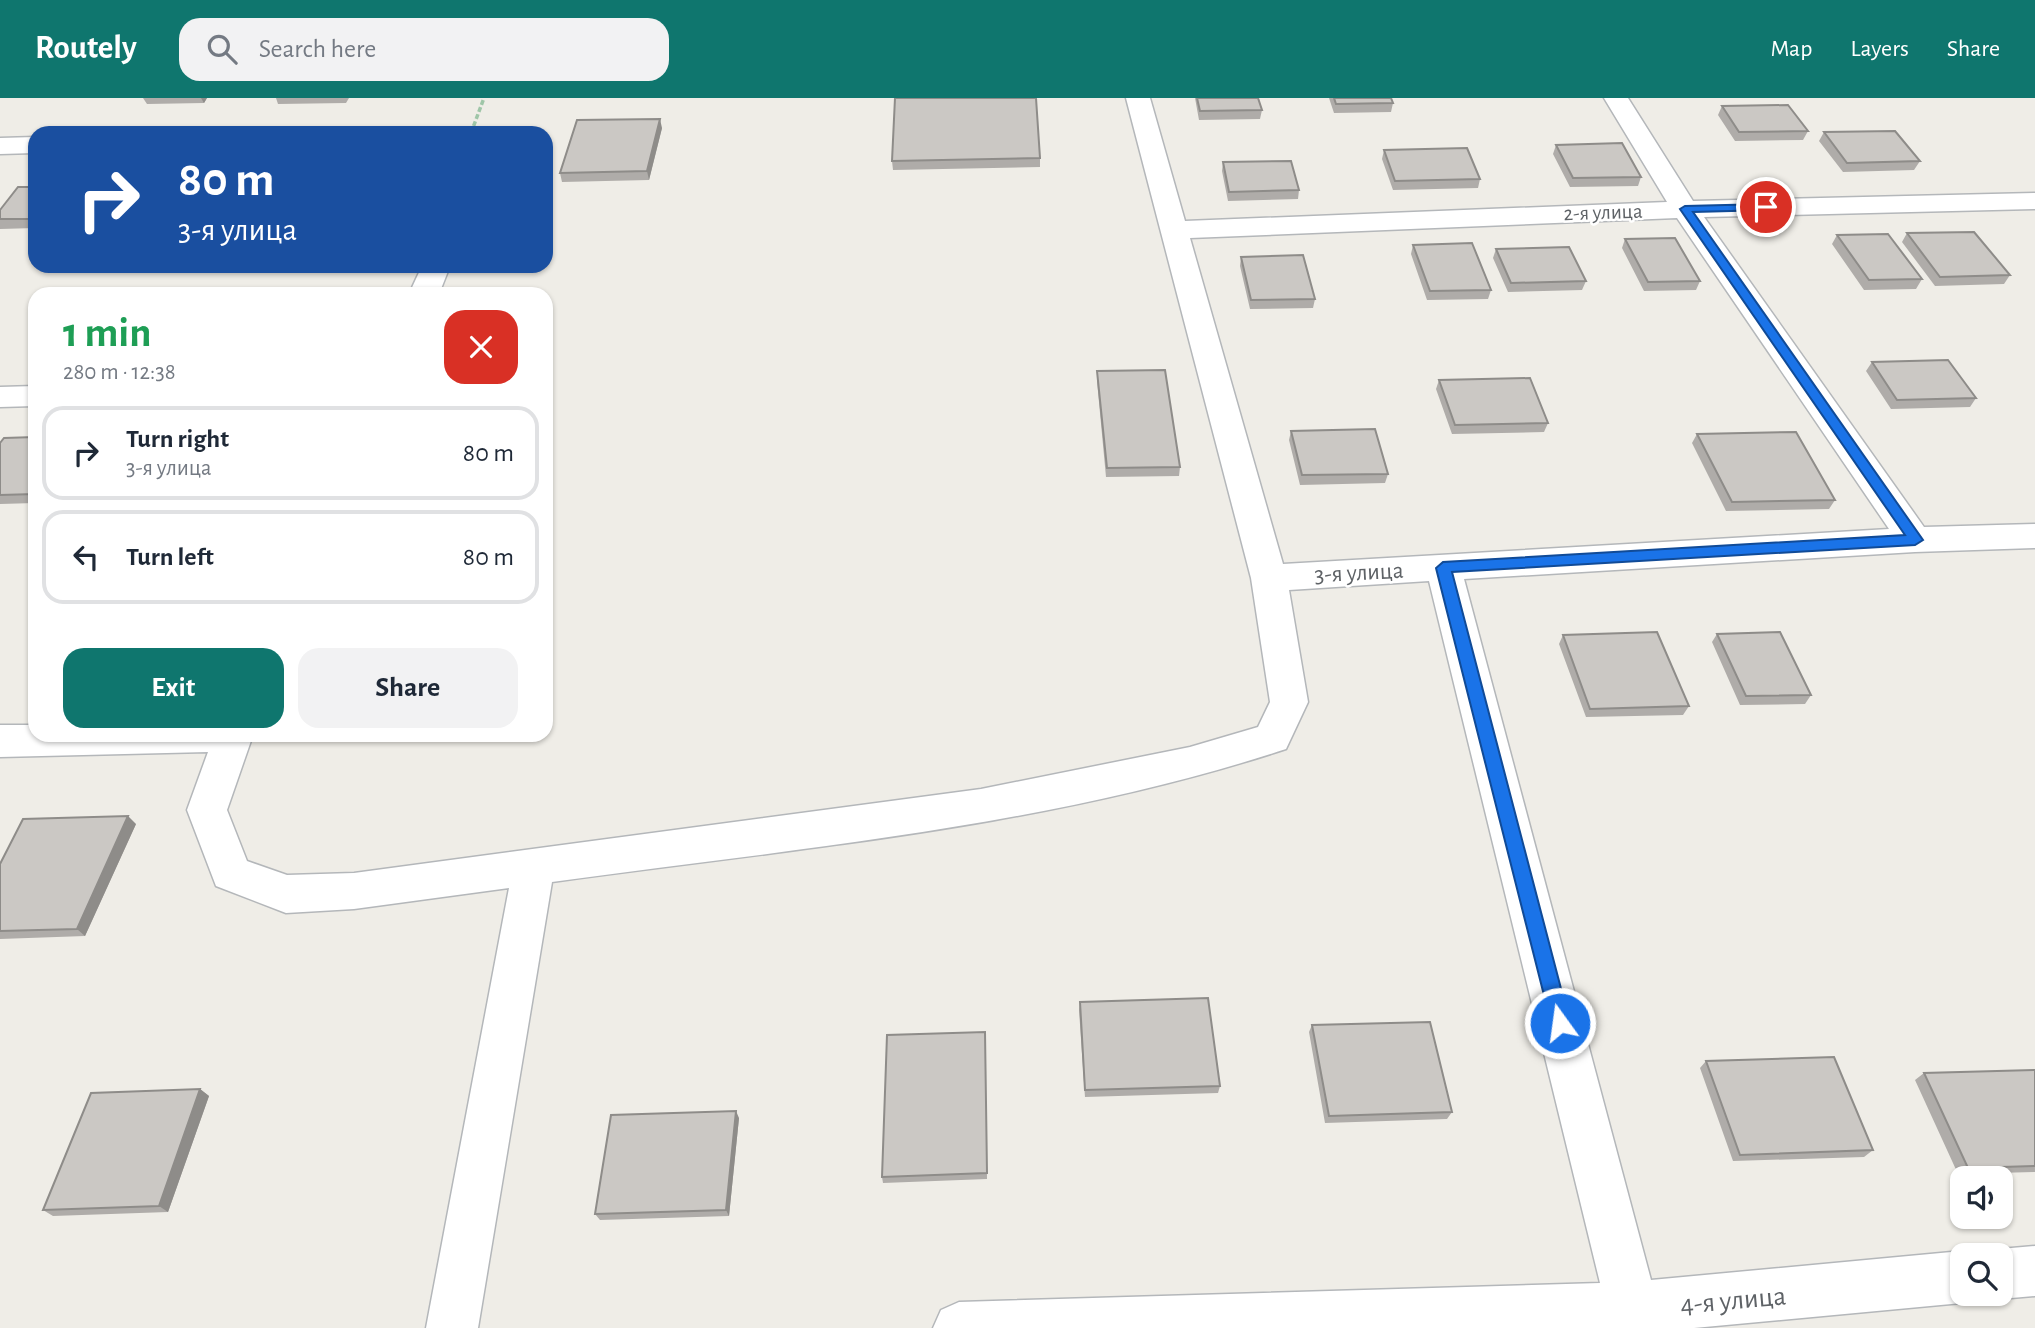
<!DOCTYPE html>
<html lang="en">
<head>
<meta charset="utf-8">
<style>
	:root { --surface:#fff; --page:#f2f2f3; --text:#1f2937; --muted:#747a83; --line:#e0e1e3; --accent:#0f766e }
	body { margin:0; font-family:"Alegreya Sans",sans-serif; background:var(--page); color:var(--text); height:100vh; display:flex; flex-direction:column; font-size:26px; white-space:nowrap }
	* { box-sizing:border-box; margin:0 }
	p { font-size:23px; color:var(--muted) }
	.icon { flex:none; width:38px; height:38px; fill:none; stroke:currentColor; stroke-width:2; stroke-linecap:round; stroke-linejoin:round }
	.map { position:relative; flex:1; overflow:hidden }
	.side { position:absolute; left:28px; top:189px; width:525px; height:455px; display:flex; flex-direction:column; background:var(--surface); border-radius:21px; box-shadow:0 2px 5px #0004 }
	.side>* { flex:none }
	.top-card { position:absolute; left:28px; top:28px; width:525px; height:147px; border-radius:21px; box-shadow:0 2px 5px #0004; background:#1a4fa0; color:#fff; overflow:hidden }
	.tools { position:absolute; left:1950px; top:1068px; display:grid; gap:14px }
	.tools a { display:grid; place-items:center; width:63px; height:63px; border-radius:14px; background:var(--surface); box-shadow:0 2px 5px #0004; font-size:35px }
	.pin { position:absolute; display:grid; place-items:center; width:60px; height:60px; color:#fff; margin:-30px; border:4px solid #fff; border-radius:50%; box-shadow:0 2px 7px #0007 }
	.me { position:absolute; width:77px; margin:-38px; rotate:346deg; stroke-linejoin:round; filter:drop-shadow(0 0 5px #0008) }
	.turn { display:flex; align-items:center; gap:24px; height:147px; padding:0 35px; font-size:32px }
	.turn .icon { width:91px; height:91px; stroke-width:2.5 }
	.turn b { display:block; font-size:49px; line-height:60px }
	.round { display:grid; place-items:center; flex:none; width:74px; height:74px; border-radius:21px; background:var(--page) }
	.summary { display:flex; align-items:center; justify-content:space-between; height:119px; padding:0 35px }
	h1 { font-size:42px; font-weight:600; line-height:52px; color:#1e9e55 }
	.primary-button { display:flex; gap:14px; margin-top:auto; padding:14px 35px }
	.primary-button a { flex:1; height:80px; border-radius:21px; background:var(--accent); color:#fff; font-size:28px; font-weight:600; line-height:80px; text-align:center }
	.primary-button a+a { background:var(--page); color:var(--text) }
	ul { padding:0; list-style:none }
	li { display:flex; align-items:center; gap:21px; height:94px; margin:0 14px 10px; padding:0 21px; border:4px solid var(--line); border-radius:21px }
	li div { flex:1 }
	li b { display:block; font-size:26px }
	li em { font-style:normal }
	header { display:flex; align-items:center; gap:42px; box-sizing:border-box; height:98px; padding:0 35px; background:var(--accent); color:#fff }
	header strong { font-size:33px }
	nav { display:flex; gap:38px; margin-inline-start:auto; font-size:24px }
	.search { width:490px; height:63px; background:var(--page); display:flex; align-items:center; gap:18px; box-sizing:border-box; padding:0 24px; border-radius:21px; color:var(--muted); font-size:26px }
	.map>svg:first-child { display:block }
</style>
</head>
<body>
<header>
<strong>Routely</strong>
<div class="search"><svg class="icon" aria-label="search" viewBox="0 0 24 24"><circle cx="10" cy="10" r="6"/><path d="M15 15l6 6"/></svg>Search here</div>
<nav><a>Map</a><a>Layers</a><a>Share</a></nav>
</header>
<div class="map">
<svg width="2035" height="1230" viewBox="0 0 2035 1230">
	<rect width="100%" height="100%" fill="#efede7"/>
	<g fill="none" stroke-linecap="round" stroke-linejoin="round">
		<!-- street casing -->
		<g stroke="#b4b7ba" stroke-width="3">
			<path id="street" d="M1126,0H1150L1185,123L1667,104L1604,0H1628L1693,103L2035,95V111L1704,119L1924,429L2035,426V450L1915,454L1464,481L1651,1182L1962,1153L1970,1157H1962V1195L1980,1197L1962,1205L1694,1230H933L941,1212L959,1204L1600,1185L1429,483L1289,492L1308,604L1286,651C1050,729 798,750 552,784L478,1230H426L509,790L354,811L286,815L216,788L187,712L208,654L0,659V627H35V637H253L227,712L247,763L287,777L354,775L981,691L1190,649L1258,629L1270,604L1251,480ZM1677,120L1889,431L1283,466L1190,140Z
				M35,39V55L0,56V40Z
				M422,168H450L439,196H409Z
				M35,288V308L0,309V289Z
				M2035,1148V1198L2000,1201L1985,1195H2000V1157H1985L2000,1151Z"/>
		</g>
		<!-- path -->
		<path stroke="#9fc6a8" stroke-width="3.5" stroke-dasharray="5 2.5" stroke-linecap="butt" d="M471,35L484,0"/>
		<!-- street -->
		<use href="#street" fill="#fff" fill-rule="evenodd"/>
	</g>
	<!-- wall -->
	<path fill="#afaca9" d="M143,0H207L204,5L147,6Z
		M276,0H349L346,5L278,6Z
		M1195,0H1258L1262,12L1260,21L1199,22Z
		M1329,0H1391L1393,5L1391,14L1334,15Z
		M1722,8L1808,33L1803,42L1735,43L1718,17Z
		M662,30L649,82L562,84L560,75Z
		M1824,34L1920,63L1914,72L1843,74L1819,43Z
		M1556,47L1641,79L1638,88L1570,89L1553,56Z
		M1384,52L1480,81L1478,90L1393,92L1382,61Z
		M1040,60V69L893,72L892,63Z
		M1223,64L1299,92L1298,101L1228,103L1222,73Z
		M35,89V130L0,131V112Z
		M1907,135L2010,177L2004,186L1935,188L1902,144Z
		M1837,137L1922,181L1916,191L1864,192L1832,146Z
		M1625,141L1700,183L1696,192L1644,193L1622,150Z
		M1413,147L1491,192L1488,201L1427,202L1411,156Z
		M1496,151L1586,183L1582,192L1508,194L1493,160Z
		M1241,159L1315,201L1313,210L1250,211L1240,168Z
		M1872,264L1976,300L1970,309L1891,311L1866,273Z
		M1097,273L1180,369L1179,378L1106,379L1097,283Z
		M1439,282L1548,325L1544,334L1452,336L1436,291Z
		M1291,333L1388,376L1385,385L1300,387L1289,342Z
		M1697,336L1835,402L1829,411L1726,413L1692,345Z
		M35,339V405L0,406V345Z
		M1717,536L1811,597L1805,606L1740,607L1712,544Z
		M1563,537L1689,608L1683,617L1586,619L1559,546Z
		M136,726L85,838L0,841V766Z
		M1080,904L1220,988L1218,995L1085,999L1079,912Z
		M1312,927L1452,1014L1447,1021L1325,1025L1309,934Z
		M985,934L987,1081L883,1085L882,1079Z
		M1706,963L1873,1052L1864,1059L1733,1063L1700,970Z
		M2035,972V1074L1958,1076L1915,982L1924,975Z
		M200,991L209,998L168,1114L53,1118L43,1112Z
		M739,1020L729,1118L600,1122L595,1116Z"/>
	<!-- shaded-wall -->
	<path fill="#8e8c89" d="M201,0H207L204,5Z
		M660,21L662,30L649,82L647,73Z
		M128,718L136,726L85,838L77,831Z
		M200,991L209,998L168,1114L159,1108Z
		M736,1013L739,1020L729,1118L726,1112Z"/>
	<!-- building -->
	<path fill="#cbc8c4" stroke="#8e8c89" stroke-width="2" d="M895,0H1036L1040,60L892,63Z
		M1197,0H1258L1262,12L1200,13Z
		M1334,0H1391L1393,5L1336,6Z
		M1788,7L1808,33L1739,34L1722,8Z
		M660,21L647,73L560,75L577,22Z
		M1895,33L1920,63L1847,65L1824,34Z
		M1622,45L1641,79L1573,80L1556,47Z
		M1467,50L1480,81L1395,83L1384,52Z
		M1291,63L1299,92L1229,94L1223,64Z
		M18,89H35V121H0V112Z
		M1974,134L2010,177L1940,179L1907,135Z
		M1888,136L1922,181L1869,182L1837,137Z
		M1675,140L1700,183L1648,184L1625,141Z
		M1472,145L1491,192L1430,193L1413,147Z
		M1569,149L1586,183L1511,185L1496,151Z
		M1303,157L1315,201L1251,202L1241,159Z
		M1948,262L1976,300L1897,302L1872,264Z
		M1165,272L1180,369L1107,370L1097,273Z
		M1530,280L1548,325L1455,327L1439,282Z
		M1375,331L1388,376L1302,377L1291,333Z
		M1796,334L1835,402L1732,404L1697,336Z
		M35,339V396L0,397V345L4,340Z
		M1657,534L1689,608L1590,611L1563,537Z
		M1780,534L1811,597L1746,598L1717,536Z
		M128,718L77,831L0,833V766L23,721Z
		M1208,900L1220,988L1085,992L1080,904Z
		M1430,924L1452,1014L1329,1018L1312,927Z
		M985,934L987,1075L882,1079L887,937Z
		M1834,959L1873,1052L1740,1057L1706,963Z
		M2035,972V1068L1968,1070L1924,975Z
		M200,991L159,1108L43,1112L91,995Z
		M736,1013L726,1112L595,1116L611,1017Z"/>
	<!-- route -->
	<path fill="#1a73e8" stroke="#114b97" stroke-width="2" d="M1766,106L1772,109L1770,112L1693,114L1923,442L1915,447L1452,474L1570,925L1567,931L1560,934L1553,931L1551,925L1436,470L1443,464L1905,437L1680,111L1685,108Z"/>
	<g text-anchor="middle" stroke-width="5" stroke-linejoin="round" paint-order="stroke">
		<!-- far-street labels -->
		<g font-size="21" fill="#5e6266" stroke="#fff">
			<text transform="translate(1603 114) rotate(-2)" y="7">2-я улица</text>
		</g>
		<!-- street labels -->
		<g font-size="24" fill="#5e6266" stroke="#fff">
			<text transform="translate(1359 474) rotate(-3)" y="8">3-я улица</text>
		</g>
		<!-- near-street labels -->
		<g font-size="28" fill="#5e6266" stroke="#fff">
			<text transform="translate(1733 1201) rotate(-5)" y="10">4-я улица</text>
		</g>
	</g>
</svg>
<div class="tools">
<a><svg class="icon" aria-label="sound" viewBox="0 0 24 24"><path d="M4 9h4l5-4v14l-5-4H4zM17 9q2 3 0 6"/></svg></a>
<a><svg class="icon" aria-label="search" viewBox="0 0 24 24"><circle cx="10" cy="10" r="6"/><path d="M15 15l6 6"/></svg></a>
</div>
<div class="pin" style="left:1766px;top:109px;background:#d93025"><svg class="icon" aria-label="arrive" viewBox="0 0 24 24"><path d="M6 21V4h12l-3 4 3 4H6"/></svg></div>
<svg class="me" style="left:1560px;top:925px" viewBox="-20 -20 40 40"><circle r="17" fill="#1a73e8" stroke="#fff" stroke-width="3"/><path d="M0-11L8 9 0 5-8 9z" fill="#fff"/></svg>
<div class="top-card">
<div class="turn"><svg class="icon" aria-label="right" viewBox="0 0 24 24"><path d="M7 20v-9h11M14 6l5 5-5 5"/></svg><div><b>80 m</b>3-я улица</div></div>
</div>
<section class="side">
<div class="summary"><div><h1>1 min</h1><p>280 m · 12:38</p></div><a class="round" style="background:#d93025;color:#fff"><svg class="icon" aria-label="close" viewBox="0 0 24 24"><path d="M6 6l12 12M18 6L6 18"/></svg></a></div>
<ul>
<li><svg class="icon" aria-label="right" viewBox="0 0 24 24"><path d="M7 20v-9h11M14 6l5 5-5 5"/></svg><div><b>Turn right</b><p>3-я улица</p></div><em>80 m</em></li>
<li><svg class="icon" aria-label="left" viewBox="0 0 24 24"><path d="M17 20v-9H6M10 6l-5 5 5 5"/></svg><div><b>Turn left</b></div><em>80 m</em></li>
</ul>
<div class="primary-button"><a>Exit</a><a>Share</a></div>
</section>
</div>
</body>
</html>
